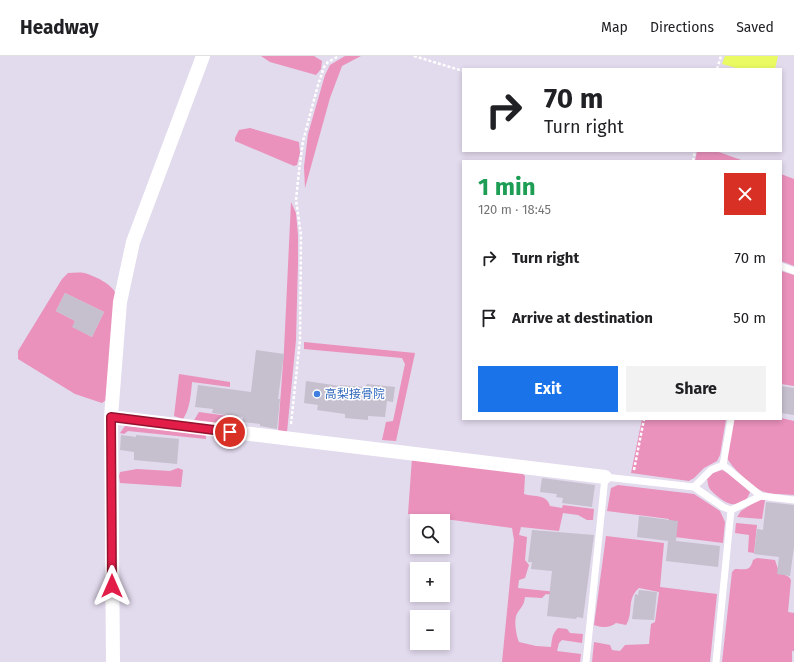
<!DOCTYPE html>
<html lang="en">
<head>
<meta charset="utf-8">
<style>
	:root { --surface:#fff; --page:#f2f2f2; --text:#202124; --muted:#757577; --line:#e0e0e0; --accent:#1a73e8 }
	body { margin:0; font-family:"Fira Sans","Noto Sans JP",sans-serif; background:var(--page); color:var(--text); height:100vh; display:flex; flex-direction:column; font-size:15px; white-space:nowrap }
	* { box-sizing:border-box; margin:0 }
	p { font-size:13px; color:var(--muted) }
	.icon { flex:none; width:22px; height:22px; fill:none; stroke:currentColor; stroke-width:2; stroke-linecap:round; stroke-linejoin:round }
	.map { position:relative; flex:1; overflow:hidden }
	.sheet { position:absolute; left:462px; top:104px; width:320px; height:260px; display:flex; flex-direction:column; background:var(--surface); border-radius:0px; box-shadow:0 2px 6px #0003 }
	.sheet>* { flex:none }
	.banner { position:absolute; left:462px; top:12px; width:320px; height:84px; border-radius:0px; box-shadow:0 2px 6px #0003; background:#fff; color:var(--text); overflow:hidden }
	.tools { position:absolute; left:410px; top:458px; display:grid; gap:8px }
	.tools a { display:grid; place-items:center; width:40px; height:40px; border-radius:0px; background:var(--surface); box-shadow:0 2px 6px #0003; font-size:20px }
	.pin { position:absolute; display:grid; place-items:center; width:34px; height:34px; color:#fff; margin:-17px; border:2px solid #fff; border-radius:50%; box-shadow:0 1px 4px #0007 }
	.me { position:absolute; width:44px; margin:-22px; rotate:0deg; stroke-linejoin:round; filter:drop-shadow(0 0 3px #0008) }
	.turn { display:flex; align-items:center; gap:14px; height:84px; padding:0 16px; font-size:18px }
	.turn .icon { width:52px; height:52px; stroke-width:2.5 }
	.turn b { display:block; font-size:28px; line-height:34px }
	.round { display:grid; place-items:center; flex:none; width:42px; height:42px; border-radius:0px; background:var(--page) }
	.summary { display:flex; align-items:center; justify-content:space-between; height:68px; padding:0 16px }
	h1 { font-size:24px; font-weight:700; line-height:30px; color:#1e9e55 }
	.cta { display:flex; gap:8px; margin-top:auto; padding:8px 16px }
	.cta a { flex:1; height:46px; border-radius:0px; background:var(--accent); color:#fff; font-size:16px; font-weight:700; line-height:46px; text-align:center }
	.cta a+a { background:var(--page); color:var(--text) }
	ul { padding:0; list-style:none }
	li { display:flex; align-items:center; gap:12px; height:60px; padding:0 16px }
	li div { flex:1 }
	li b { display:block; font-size:15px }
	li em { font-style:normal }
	header { display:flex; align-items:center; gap:24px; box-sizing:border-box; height:56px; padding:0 20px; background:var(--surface); border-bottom:1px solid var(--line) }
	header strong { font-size:19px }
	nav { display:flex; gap:22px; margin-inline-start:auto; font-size:14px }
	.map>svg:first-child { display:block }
</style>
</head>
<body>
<header>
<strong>Headway</strong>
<nav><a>Map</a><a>Directions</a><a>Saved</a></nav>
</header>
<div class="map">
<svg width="794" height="606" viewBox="0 0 794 606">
	<rect width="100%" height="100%" fill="#e2daed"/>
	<!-- green -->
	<path fill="#ea91bc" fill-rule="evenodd" d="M261,0H314L322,5L321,13L316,19L270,6Z
		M345,0H361L342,10L330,42L305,132L304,111L308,78L325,19L330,9Z
		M250,72L299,86L300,97L297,109L294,110L235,85V82L239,74Z
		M697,95H716L744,105H695Z
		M781,118L794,123V210L781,205Z
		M291,146L296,157L298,179V206L296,284L287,376L278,375L284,294Z
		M781,215L794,219V330L781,328Z
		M68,217C73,217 79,216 84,217C95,220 112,228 116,238L106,344L102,347L75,338L18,303V295L62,223ZM65,237L104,256L92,281L73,271L75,265L56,255Z
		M304,286L415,297L396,385L382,384L386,366L393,365L405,308L402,302L304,293Z
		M179,318L230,326V331L192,326C191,338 190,353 183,363L174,360Z
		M231,342L234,343L232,370L193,366L199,356L228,360Z
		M781,362L794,365V439C785,438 771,439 762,435C752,431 730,410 726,400L733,363Z
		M642,363H726L720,399L717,405L704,412L694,422L689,425L631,417Z
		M125,370L206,378V383L128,375L124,378L120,377Z
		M412,402L521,416L525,420L524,438C534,441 547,438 550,450L562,452L563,449L594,453L593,464H587L578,459L563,457L559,475L521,471L519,479L527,481L525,504L529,509L525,522L519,524L518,532L566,537L567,541L546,538L542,542L525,541C524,549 522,550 518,556C513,562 516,579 519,586L536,590L551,591C552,583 552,578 558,572L567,573L570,577L583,578L582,587L562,584L559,587L557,595L581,598L580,606H502L514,484L512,472L408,458Z
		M178,412L183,414L181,431L120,427L119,420L120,416L137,413L170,415Z
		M722,414L728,417L750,436C744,454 729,450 717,440C715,438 711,435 710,433C708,431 708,426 707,423L713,417Z
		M618,429L694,438L720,455L725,466L723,487L667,480L669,463L607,455L611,432Z
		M758,444H765L762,463L737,461L741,455Z
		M736,467L757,469L754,497L748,496L749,479L735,477Z
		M606,480L664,487L660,531L717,538L710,606H592L594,586L610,589L612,594L620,595L625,589L649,588L651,568L655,566L659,536L639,532C626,543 634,557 626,569L616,567C610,572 602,572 594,569Z
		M757,502L775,504L779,516L789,521L791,524L788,556L794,557V595H792V606H722L732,516L735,513C745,513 750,516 753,504Z"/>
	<!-- water -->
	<path fill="#e9fa62" d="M725,0H778L775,13H740L722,8Z"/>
	<!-- building -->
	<path fill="#c6bfce" d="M65,237L104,256L92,281L72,271L75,265L56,255Z
		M256,294L284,298L278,343H280L277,373L260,370V368L242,366L243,361L212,357L213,353L195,351L198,329L251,336Z
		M306,325L340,330V329L365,331L367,328L395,331L393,346L387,345L385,361L368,360V364L345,362V358L317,354L318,349L304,347Z
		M781,330L794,332V359L781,357Z
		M121,379L136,381V379L179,383L177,408L134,404V396L120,394Z
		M542,422L595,429L592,451L562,447L563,442L556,441L557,438L540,436Z
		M766,446L794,449V491L790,520L777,518L779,501L754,498L757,473L763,474Z
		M639,460L678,465L676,485L720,490L718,511L666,505L668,485L637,481Z
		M532,474L594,479L583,562L577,561L576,563L547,560L552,515L531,513L532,506H528Z
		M639,534L657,536L654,564L632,563L635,538L638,539Z"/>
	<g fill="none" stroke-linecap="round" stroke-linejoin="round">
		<!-- path -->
		<path stroke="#fff" stroke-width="2.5" stroke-dasharray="3 2" stroke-linecap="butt" d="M414,0L463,15
			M717,13L721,0
			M693,105L695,95
			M291,368L300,283L301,179L296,144L299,115L303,85L318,29L324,11L328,6L339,0
			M634,414L644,363"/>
		<!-- service -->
		<path stroke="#fff" stroke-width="7" d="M781,210L794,215
			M723,409L731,363
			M694,431L711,414L723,409L761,440
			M586,606L605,421L694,431L723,451L731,454L761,440L794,444
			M716,606L731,454"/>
		<!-- minor -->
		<path stroke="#fff" stroke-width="14" d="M111,361L605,421
			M113,606L111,361L120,246L133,186L203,0"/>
	</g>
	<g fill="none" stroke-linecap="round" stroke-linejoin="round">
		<!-- route casing -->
		<g stroke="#92132f" stroke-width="10">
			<path id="route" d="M112,530L111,361L230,376"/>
		</g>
		<!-- route -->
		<use href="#route" stroke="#e11d48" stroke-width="7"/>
	</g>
	<!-- markers -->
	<circle fill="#3f7fe0" stroke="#fff" stroke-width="1.5" cx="317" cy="338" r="4"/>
	<g text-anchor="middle" stroke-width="3" stroke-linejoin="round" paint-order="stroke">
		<!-- shop labels -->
		<g font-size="12" fill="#366cbe" stroke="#fff" text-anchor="start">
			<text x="325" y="342">高梨接骨院</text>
		</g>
	</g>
</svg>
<div class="tools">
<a><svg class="icon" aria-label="search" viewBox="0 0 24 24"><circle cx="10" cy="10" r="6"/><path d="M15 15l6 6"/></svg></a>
<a>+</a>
<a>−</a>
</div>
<div class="pin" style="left:230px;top:376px;background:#d93025"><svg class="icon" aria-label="arrive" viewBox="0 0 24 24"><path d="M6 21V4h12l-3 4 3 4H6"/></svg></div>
<svg class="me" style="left:112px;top:530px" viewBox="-20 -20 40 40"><path d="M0-17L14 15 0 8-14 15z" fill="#e11d48" stroke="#fff" stroke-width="4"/></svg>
<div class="banner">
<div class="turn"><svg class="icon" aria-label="right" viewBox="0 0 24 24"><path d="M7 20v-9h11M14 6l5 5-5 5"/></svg><div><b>70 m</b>Turn right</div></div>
</div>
<section class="sheet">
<div class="summary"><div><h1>1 min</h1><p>120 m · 18:45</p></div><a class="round" style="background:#d93025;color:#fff"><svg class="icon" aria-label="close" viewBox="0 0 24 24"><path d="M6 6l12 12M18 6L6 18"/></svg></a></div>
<ul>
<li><svg class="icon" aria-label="right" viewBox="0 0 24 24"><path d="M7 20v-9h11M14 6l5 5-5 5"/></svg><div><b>Turn right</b></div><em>70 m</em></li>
<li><svg class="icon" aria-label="arrive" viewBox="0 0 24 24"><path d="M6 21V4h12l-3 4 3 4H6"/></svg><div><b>Arrive at destination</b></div><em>50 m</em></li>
</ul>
<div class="cta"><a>Exit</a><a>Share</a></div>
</section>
</div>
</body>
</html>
